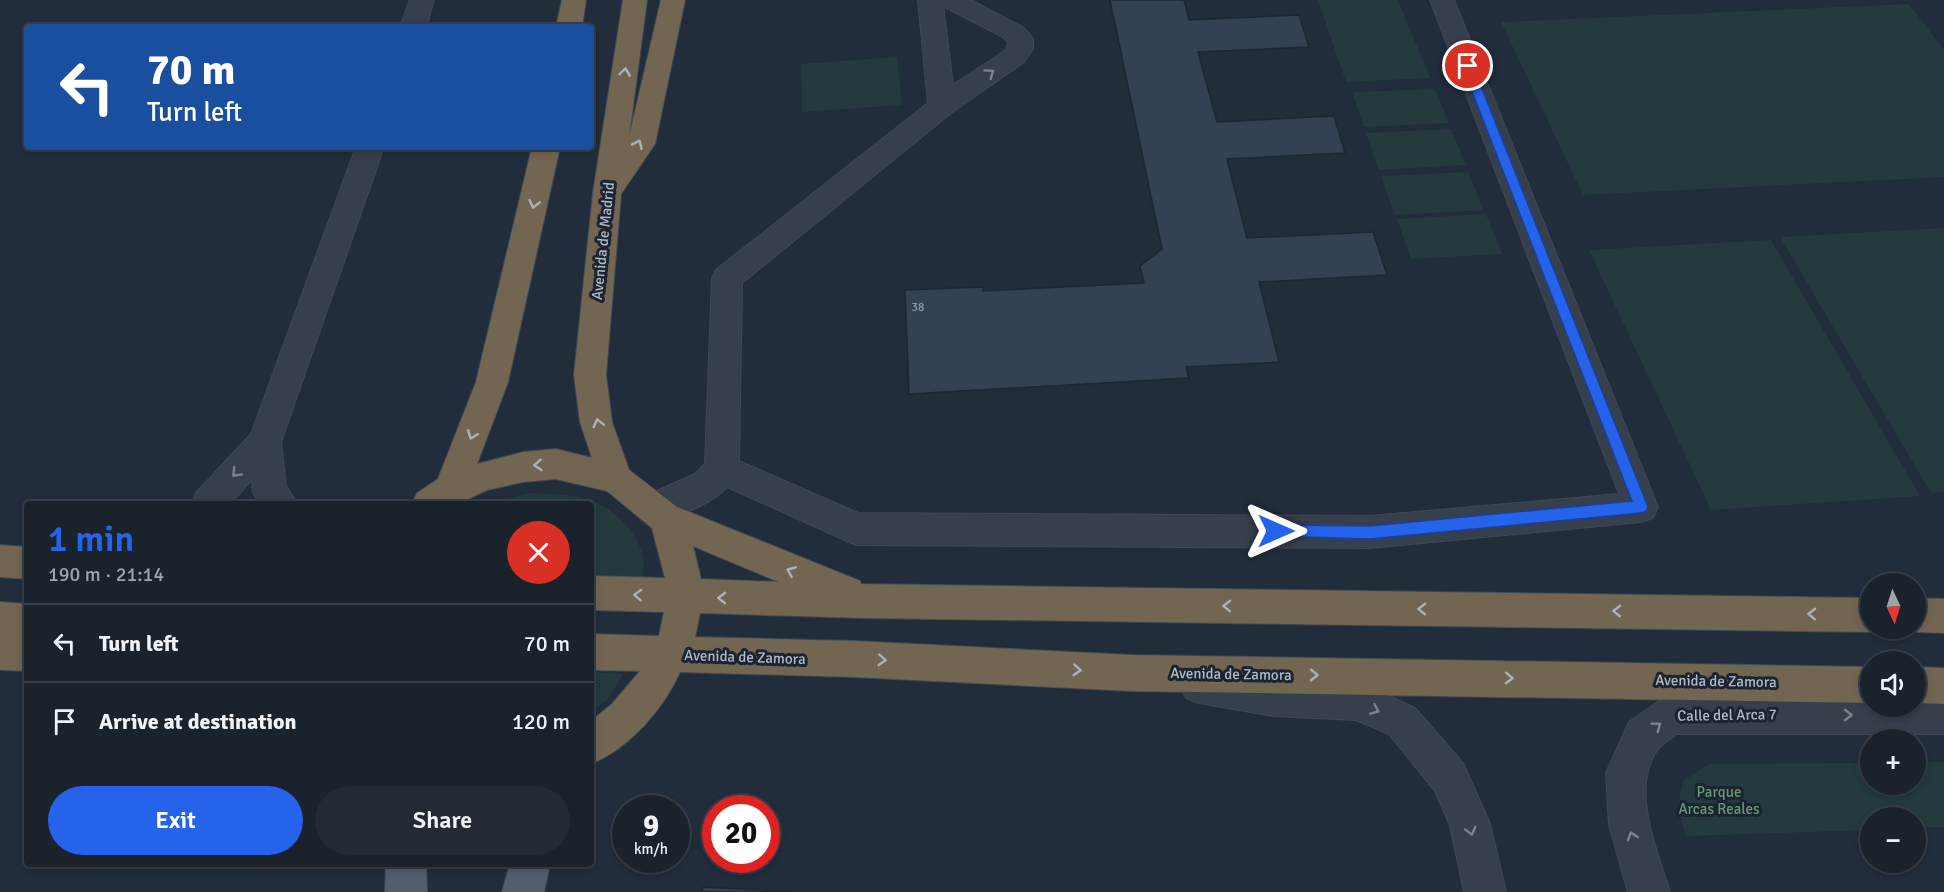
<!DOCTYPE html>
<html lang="en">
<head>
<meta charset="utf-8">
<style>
	:root { --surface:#1a222c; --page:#232a34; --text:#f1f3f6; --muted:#9fa4a9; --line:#383f48; --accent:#2563eb }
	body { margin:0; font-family:Signika,sans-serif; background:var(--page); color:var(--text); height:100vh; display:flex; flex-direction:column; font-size:22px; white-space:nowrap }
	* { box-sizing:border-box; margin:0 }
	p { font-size:20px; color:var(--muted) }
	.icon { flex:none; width:33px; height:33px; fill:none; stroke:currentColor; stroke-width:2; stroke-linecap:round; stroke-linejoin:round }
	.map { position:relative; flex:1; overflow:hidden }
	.side { position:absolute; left:24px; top:501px; width:570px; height:366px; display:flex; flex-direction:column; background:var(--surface); border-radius:6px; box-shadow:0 3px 9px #0003,0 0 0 2px var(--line) }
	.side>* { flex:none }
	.guide { position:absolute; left:24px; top:24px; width:570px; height:126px; border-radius:6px; box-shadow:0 3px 9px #0003,0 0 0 2px var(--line); background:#1a4fa0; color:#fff; overflow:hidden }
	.needle { width:39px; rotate:176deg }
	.controls { position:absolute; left:1860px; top:573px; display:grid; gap:12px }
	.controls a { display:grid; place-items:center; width:66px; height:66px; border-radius:50%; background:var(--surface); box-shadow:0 3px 9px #0003,0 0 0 2px var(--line); font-size:30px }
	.speed { position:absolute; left:612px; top:795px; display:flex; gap:12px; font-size:30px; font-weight:700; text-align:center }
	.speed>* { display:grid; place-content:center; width:78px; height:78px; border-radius:50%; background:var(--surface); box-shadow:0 3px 9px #0003,0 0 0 2px var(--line); line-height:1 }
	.speed small { font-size:15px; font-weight:400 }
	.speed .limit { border:9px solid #d22; background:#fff; color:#111 }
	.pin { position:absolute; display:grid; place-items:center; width:51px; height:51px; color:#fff; margin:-26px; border:3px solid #fff; border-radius:50%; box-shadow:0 2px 6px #0007 }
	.me { position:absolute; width:66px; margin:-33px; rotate:90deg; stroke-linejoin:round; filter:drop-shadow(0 0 4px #0008) }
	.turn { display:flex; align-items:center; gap:21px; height:126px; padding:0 24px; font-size:27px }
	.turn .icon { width:78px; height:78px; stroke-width:2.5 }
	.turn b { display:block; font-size:42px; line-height:51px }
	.round { display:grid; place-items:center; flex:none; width:63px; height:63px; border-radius:32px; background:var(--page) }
	.head { display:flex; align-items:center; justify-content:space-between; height:102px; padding:0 24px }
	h1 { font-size:36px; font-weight:600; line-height:45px; color:var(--accent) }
	.button { display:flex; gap:12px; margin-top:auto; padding:12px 24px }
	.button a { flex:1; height:69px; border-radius:36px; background:var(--accent); color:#fff; font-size:24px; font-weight:600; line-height:69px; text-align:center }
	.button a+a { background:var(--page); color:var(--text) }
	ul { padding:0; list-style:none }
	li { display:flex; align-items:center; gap:18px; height:78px; padding:0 24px; border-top:2px solid var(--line) }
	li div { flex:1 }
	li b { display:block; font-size:22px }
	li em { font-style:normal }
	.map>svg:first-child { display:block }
</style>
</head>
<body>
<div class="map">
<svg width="1944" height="892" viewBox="0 0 1944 892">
	<rect width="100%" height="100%" fill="#222d3b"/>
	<!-- green -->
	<path fill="#243a3c" d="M1318,0H1398L1430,78L1346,82Z
		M1909,4L1944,50V177L1583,195L1501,22Z
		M897,57L902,105L802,112L801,64Z
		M1435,89L1449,123L1364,127L1352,92Z
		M1451,129L1466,165L1379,170L1366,133Z
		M1468,172L1484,210L1395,215L1381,176Z
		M1486,214L1502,254L1411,259L1397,219Z
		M1944,228V492L1931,493L1780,237Z
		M1771,240L1920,496L1711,510L1589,250Z
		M530,493C551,494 579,494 599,504C625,518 652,548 641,579L591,577V504H487Z
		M591,672L623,674L608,699L591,711Z
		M1916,762H1944V827L1916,828V818H1870V830L1685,836L1678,805L1683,781L1709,764L1870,763V784H1916Z"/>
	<!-- building -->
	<path fill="#344152" stroke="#1d2632" stroke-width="1.5" d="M1110,0H1184L1189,20L1299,15L1309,47L1198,52L1217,122L1334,116L1345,153L1227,159L1247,238L1373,232L1387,275L1259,282L1279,362L1186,367L1189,378L909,394L905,290L983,287V291L1144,283L1140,266L1162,249Z
		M703,887L794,892H702Z"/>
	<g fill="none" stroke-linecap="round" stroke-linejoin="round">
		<!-- minor casing -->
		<g stroke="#3f4854" stroke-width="2">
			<path id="minor" d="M410,0H434L426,27H400Z
				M918,0H971L1024,28L1033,39V49L1024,62L951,113L742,283L739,461L858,513L1370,516L1619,494L1430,0H1454L1658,507L1653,518L1641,522L1370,548L856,545L727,487C710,506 677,515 653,524L641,520L636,509L641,498L695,474L705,464L712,278L716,270L928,103ZM943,6L1003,37L1008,42L1006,50L953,85Z
				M356,147H384L281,442L286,486L298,504H259L253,492L252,479L230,504H191L196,493L251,434Z
				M1199,667L1274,680L1357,682L1415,708L1463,763L1490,824L1506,892H1464L1450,825L1435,791L1389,734L1356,720L1274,716L1199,703L1186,698L1180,685L1186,672Z
				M1671,696H1870V706H1916V696H1944V734H1677C1670,739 1660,744 1656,752C1631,791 1657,851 1670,892H1628L1609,825L1606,773L1629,722L1658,702Z"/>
		</g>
		<!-- major casing -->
		<g stroke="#3f4854" stroke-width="2">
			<path id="major" d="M386,864H426L427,892H385Z
				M510,864H550L544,892H502Z"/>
		</g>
		<!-- highway casing -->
		<g stroke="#414a56" stroke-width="2">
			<path id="highway" d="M562,0H586L582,27H556Z
				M623,0H647L629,137L661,0H685L655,144L621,194L606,375L612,422L629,470L677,507L860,581L861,584L1870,598V628H1879L1870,632L865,618L700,613L695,637L854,641L1132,655L1870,667V703L1132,691L854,677L680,672C663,709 630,748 591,764V721L612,704L640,671L591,670V634L659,636L664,612L591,610V576L665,578L652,528L607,491L556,479L523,482L487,490L457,504H412L417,493L438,479L476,382L532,147H560L508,382L477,464L523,452L556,449L592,458L580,422L574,375L593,193ZM693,546L779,582L701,579Z
				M0,545L27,547V579L0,577Z
				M1916,598L1944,599V633L1916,632L1907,628H1916Z
				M0,602L27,604V671L0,670Z
				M1916,667L1944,668V704L1916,703Z"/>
		</g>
		<!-- minor -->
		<use href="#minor" fill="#363f4c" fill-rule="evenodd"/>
		<!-- major -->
		<use href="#major" fill="#535e6c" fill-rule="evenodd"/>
		<!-- highway -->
		<use href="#highway" fill="#726552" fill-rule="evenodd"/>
	</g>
	<!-- one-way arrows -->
	<defs><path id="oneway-chevron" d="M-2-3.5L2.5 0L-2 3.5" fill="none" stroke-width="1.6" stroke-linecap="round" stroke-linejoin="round" transform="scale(1.5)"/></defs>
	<g stroke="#abb2bb">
		<use href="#oneway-chevron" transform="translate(625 72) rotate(-82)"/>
		<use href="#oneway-chevron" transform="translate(638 144) rotate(-66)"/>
		<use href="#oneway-chevron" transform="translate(534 204) rotate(103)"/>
		<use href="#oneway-chevron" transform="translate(598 423) rotate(-104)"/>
		<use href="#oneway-chevron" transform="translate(472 435) rotate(111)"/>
		<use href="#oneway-chevron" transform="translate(538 465) rotate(176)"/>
		<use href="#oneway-chevron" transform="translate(791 571) rotate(-157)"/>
		<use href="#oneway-chevron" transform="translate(638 595) rotate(-178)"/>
		<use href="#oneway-chevron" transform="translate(722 598) rotate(-179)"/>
		<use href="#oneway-chevron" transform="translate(1227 606) rotate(-179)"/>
		<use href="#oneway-chevron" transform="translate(1422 609) rotate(-179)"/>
		<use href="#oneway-chevron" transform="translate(1617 611) rotate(-179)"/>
		<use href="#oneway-chevron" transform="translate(1812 614) rotate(-179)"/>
		<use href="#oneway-chevron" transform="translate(882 660) rotate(3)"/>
		<use href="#oneway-chevron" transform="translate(1077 670) rotate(3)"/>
		<use href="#oneway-chevron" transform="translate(1314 675) rotate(1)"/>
		<use href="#oneway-chevron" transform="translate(1509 678) rotate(1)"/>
	</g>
	<g stroke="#7a8390">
		<use href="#oneway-chevron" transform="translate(990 73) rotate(-35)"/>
		<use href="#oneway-chevron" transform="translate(236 473) rotate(133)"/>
		<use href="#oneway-chevron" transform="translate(1375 710) rotate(24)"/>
		<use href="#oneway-chevron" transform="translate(1848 715)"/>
		<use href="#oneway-chevron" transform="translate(1657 726) rotate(-37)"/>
		<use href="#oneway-chevron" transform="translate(1471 831) rotate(76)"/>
		<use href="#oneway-chevron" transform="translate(1632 836) rotate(-107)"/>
	</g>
	<!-- route -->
	<path fill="#2563eb" stroke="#184099" stroke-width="1.5" d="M1468,62L1473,66L1648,507L1646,511L1641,513L1370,539L1271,536L1269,531L1271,527L1276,525L1370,526L1632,501L1462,66Z"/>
	<g text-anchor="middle" stroke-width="6" stroke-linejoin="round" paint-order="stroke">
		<!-- number labels -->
		<g font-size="12" fill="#909aa8">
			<text x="918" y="311">38</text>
		</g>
		<!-- street labels -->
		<g font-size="15" fill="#b1bac7" stroke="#1b2430">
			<text transform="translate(603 241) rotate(-84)" y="5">Avenida de Madrid</text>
			<text transform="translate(745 657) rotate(2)" y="5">Avenida de Zamora</text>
			<text transform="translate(1231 674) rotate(1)" y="5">Avenida de Zamora</text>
			<text transform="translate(1716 681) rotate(1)" y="5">Avenida de Zamora</text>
			<text transform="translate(1727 715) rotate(-1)" y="5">Calle del Arca 7</text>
		</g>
		<!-- park labels -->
		<g font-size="15" fill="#679971" stroke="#1b2430">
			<text x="1719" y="797">Parque<tspan x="1719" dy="17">Arcas Reales</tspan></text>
		</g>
	</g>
</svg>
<div class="controls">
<a><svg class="needle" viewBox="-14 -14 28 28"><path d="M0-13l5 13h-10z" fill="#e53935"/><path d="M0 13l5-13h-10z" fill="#9fa4a9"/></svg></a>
<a><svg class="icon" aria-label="sound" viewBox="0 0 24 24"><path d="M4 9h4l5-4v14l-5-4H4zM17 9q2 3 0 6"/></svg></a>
<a>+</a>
<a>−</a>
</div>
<div class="speed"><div>9<small>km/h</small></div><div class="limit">20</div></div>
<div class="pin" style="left:1468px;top:66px;background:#d93025"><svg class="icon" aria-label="arrive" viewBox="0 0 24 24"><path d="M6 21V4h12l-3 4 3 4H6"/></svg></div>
<svg class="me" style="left:1276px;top:531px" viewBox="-20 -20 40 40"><path d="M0-17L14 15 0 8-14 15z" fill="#2563eb" stroke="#fff" stroke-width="4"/></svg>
<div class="guide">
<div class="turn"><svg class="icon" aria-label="left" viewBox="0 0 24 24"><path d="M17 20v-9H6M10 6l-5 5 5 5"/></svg><div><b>70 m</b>Turn left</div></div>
</div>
<section class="side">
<div class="head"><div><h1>1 min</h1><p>190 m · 21:14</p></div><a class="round" style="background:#d93025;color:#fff"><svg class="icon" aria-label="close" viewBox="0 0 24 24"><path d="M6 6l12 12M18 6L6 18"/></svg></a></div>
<ul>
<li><svg class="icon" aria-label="left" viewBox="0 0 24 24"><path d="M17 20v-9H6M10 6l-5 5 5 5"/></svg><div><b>Turn left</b></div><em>70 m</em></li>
<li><svg class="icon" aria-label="arrive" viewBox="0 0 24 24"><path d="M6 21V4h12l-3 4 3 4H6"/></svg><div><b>Arrive at destination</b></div><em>120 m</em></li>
</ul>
<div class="button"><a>Exit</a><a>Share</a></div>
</section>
</div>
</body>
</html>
